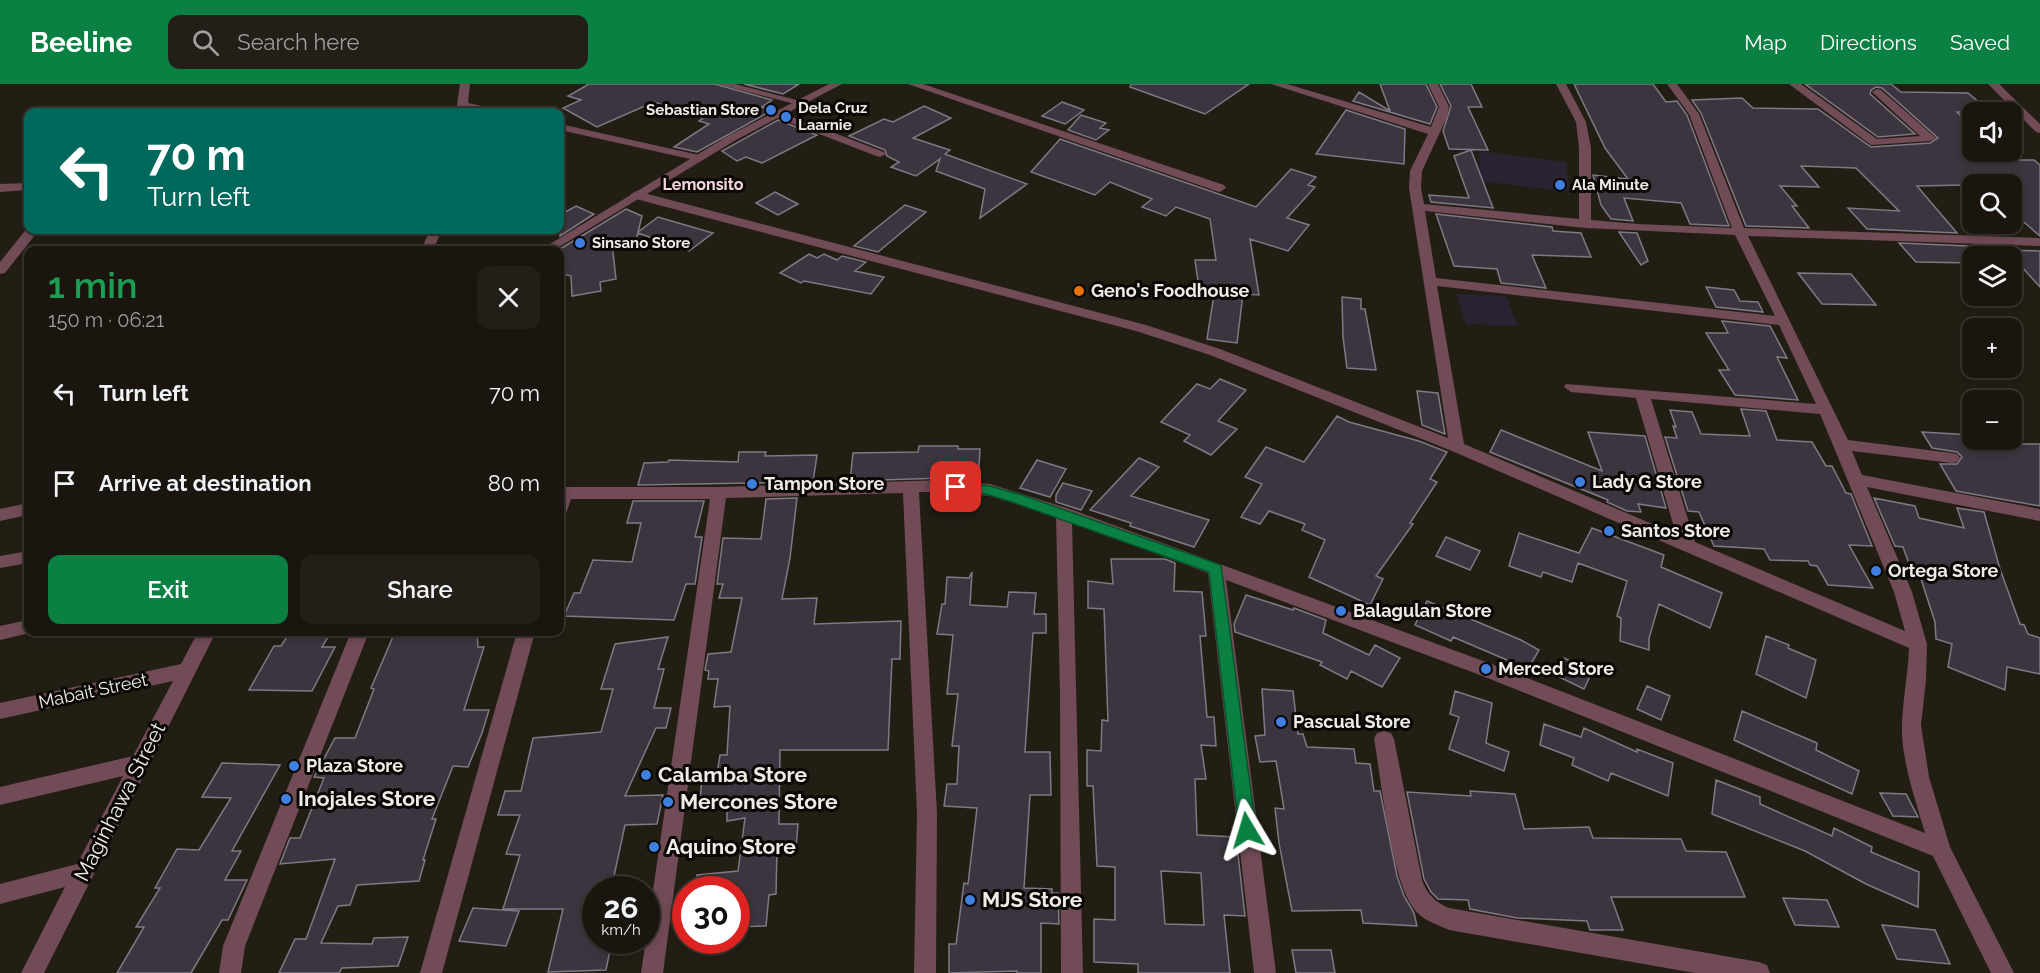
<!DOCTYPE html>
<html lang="en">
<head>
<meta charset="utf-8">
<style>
	:root { --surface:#1a160f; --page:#231f18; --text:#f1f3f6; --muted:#9f9f9e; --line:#38352f; --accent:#0b8043 }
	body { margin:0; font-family:Raleway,sans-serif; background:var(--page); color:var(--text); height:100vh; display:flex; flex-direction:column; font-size:22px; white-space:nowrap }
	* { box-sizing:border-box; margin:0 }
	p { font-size:20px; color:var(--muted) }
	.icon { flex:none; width:33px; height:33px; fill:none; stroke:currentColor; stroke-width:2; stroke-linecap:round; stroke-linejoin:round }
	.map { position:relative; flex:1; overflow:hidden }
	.side { position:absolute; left:24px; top:162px; width:540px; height:390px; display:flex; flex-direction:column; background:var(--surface); border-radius:12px; box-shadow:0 3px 9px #0003,0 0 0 2px var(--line) }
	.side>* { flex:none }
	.guide { position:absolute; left:24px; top:24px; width:540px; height:126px; border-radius:12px; box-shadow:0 3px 9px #0003,0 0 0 2px var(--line); background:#00695c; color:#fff; overflow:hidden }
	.buttons { position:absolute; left:1962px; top:18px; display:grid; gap:12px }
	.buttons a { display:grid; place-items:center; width:60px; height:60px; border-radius:12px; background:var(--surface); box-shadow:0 3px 9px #0003,0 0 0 2px var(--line); font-size:30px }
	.speed { position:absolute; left:582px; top:792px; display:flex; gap:12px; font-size:30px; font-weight:700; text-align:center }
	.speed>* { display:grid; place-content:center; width:78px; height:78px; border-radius:50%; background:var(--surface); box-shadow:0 3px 9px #0003,0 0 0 2px var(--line); line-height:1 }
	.speed small { font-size:15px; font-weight:400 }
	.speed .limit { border:9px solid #d22; background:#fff; color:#111 }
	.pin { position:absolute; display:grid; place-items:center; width:51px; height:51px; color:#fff; margin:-26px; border-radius:12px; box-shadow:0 3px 9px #0006 }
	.me { position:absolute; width:66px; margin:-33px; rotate:353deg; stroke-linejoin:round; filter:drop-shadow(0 0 4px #0008) }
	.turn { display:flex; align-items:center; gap:21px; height:126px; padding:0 24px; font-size:27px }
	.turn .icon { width:78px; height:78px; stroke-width:2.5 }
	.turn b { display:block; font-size:42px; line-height:51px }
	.round { display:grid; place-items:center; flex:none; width:63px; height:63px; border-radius:12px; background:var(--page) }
	.summary { display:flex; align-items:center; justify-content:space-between; height:102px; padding:0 24px }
	h1 { font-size:36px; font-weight:600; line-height:45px; color:#1e9e55 }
	.primary-button { display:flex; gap:12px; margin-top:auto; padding:12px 24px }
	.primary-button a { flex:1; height:69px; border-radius:12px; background:var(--accent); color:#fff; font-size:24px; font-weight:600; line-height:69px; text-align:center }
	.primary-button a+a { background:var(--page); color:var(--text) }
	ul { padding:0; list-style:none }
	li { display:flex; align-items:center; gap:18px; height:90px; padding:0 24px }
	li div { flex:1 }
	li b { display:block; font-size:22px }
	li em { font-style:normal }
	header { display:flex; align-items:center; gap:36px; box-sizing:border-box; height:84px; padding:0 30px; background:var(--accent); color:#fff }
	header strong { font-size:28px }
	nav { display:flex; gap:33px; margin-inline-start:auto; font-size:21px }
	.search { width:420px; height:54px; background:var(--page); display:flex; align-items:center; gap:15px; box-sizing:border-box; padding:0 21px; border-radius:12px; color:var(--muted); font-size:22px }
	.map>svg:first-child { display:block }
</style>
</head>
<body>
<header>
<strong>Beeline</strong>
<div class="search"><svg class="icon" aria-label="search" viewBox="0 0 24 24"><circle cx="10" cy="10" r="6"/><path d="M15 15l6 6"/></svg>Search here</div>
<nav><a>Map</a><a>Directions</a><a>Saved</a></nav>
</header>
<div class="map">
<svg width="2040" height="889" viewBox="0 0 2040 889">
	<rect width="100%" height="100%" fill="#221e14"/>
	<!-- medical -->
	<path fill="#2a2231" d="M1479,67L1566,78L1570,108L1480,97Z
		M1456,210L1506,212L1518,242L1466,240Z"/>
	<!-- building -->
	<path fill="#3c353f" stroke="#807884" stroke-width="1.5" fill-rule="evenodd" d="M589,0H715L772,16L762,23L771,26L769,28L697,68L674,63L709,40L699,37L703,34L654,18L597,43L563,24L581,16L568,12Z
		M744,0H799L783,10Z
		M1131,0H1249L1205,30L1130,3Z
		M1380,0H1426L1437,23L1430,40L1353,17L1359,8L1390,27Z
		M1440,0H1471L1482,23H1468L1488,66L1449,65L1443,47L1451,22Z
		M1574,0H1653L1666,18L1677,17L1687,31L1729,142L1690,140L1681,119L1624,114L1633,137L1611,135L1601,121L1593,91L1628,95L1605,64Z
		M1805,0H1891L1901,8L1968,9L1991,28H1957L1972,43V68H2000L2012,76H2034L2040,81V152L2012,128V100L1917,102L1957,149L1867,145L1848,124L1899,127L1856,84L1801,82L1819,103L1780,102L1797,122H1792L1809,144L1746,142L1701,29L1692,16L1742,14L1753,24L1818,25L1871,63L1930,59L1938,54L1882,4L1876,3L1871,6L1870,10L1915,50L1878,53Z
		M1062,18L1084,26L1065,40L1042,32Z
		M924,22L951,34L913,54L950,66L945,70L1027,100L980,134L985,105L936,87L940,75L916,92L891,83L899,78L887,72L885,66L849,52L884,35L893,38Z
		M1346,26L1405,45L1404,80L1316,70Z
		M1081,31L1106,39L1100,44L1109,46L1096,56L1068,46Z
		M778,36L817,51L762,79L746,73L737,77L722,67Z
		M1060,55L1256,123L1291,85L1316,93L1308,101L1315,103L1287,134L1309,141L1288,167L1250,155L1259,211L1243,210L1237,259L1207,255L1215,204H1199L1195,176H1216L1210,135L1176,123L1166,132L1142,123L1152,115L1110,98L1095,111L1031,88Z
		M1471,66L1493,124L1431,118L1429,111L1469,114L1454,72Z
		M775,108L798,120L778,131L756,119Z
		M905,121L926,128L878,168L854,162Z
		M576,122L594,130L560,152V131Z
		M626,125L642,132L638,148L658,133L713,149L689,167L638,149L635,159L612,160L616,195L600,198L601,207L572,212L571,192L560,189V165Z
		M1436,130L1552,143L1553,147L1581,149L1591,173L1532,171L1546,204L1501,199L1497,185L1454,182Z
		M1619,148L1637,149L1648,177L1641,181Z
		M1899,159L1969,162L1978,172H1972V179L1916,178Z
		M2005,166L2040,167V203L2012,172Z
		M809,170L817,174L824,170L837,176L842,172L866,178L855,187L884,193L871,210L804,197L801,199L780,189Z
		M1798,189L1851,190L1876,221L1822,220Z
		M1706,203L1734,206L1740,217L1758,218L1763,228L1716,223Z
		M1342,213L1361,215V225H1365L1376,286L1347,284L1343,253Z
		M1722,237L1770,242L1787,274L1777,273L1798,316L1735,311L1719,286H1729L1706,249H1728Z
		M1220,295L1246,306L1218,337L1237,345L1211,371L1184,357L1190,351L1161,338L1197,300L1210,305Z
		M1417,307L1438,309L1445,350L1422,341Z
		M1741,325L1766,327L1777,356L1812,358L1826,382H1832L1846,409L1851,410L1872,462L1849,461L1873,504L1828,501L1817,482L1810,481L1808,477L1770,476L1764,465L1714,462L1699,428L1688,427L1665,353L1677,354L1673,342L1676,343L1670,326L1692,328L1701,350L1750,352Z
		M1337,332L1349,338L1419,357L1447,368L1430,395L1437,398L1410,439L1413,440L1376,492L1383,495L1370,521L1309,493L1325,456L1302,446L1305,440L1269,427L1260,440L1241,433L1262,400L1245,393L1266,363L1304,378Z
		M1501,346L1602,387L1588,348L1645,352L1666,424L1638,420L1641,428L1627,427L1607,418L1608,416L1490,368Z
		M1922,348L1972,351V356H2018L2021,360H2040V422L1956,407L1940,380H1957L1962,373L1957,368L1932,364Z
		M919,362H958V365H980L978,397L943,394L850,397L853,369L918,368Z
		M739,368H766L765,372L817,371L813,398L638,401L644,379L668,378L669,376L738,378Z
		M1139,374L1159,383L1131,412L1209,436L1194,463L1130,442L1131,439L1090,426Z
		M1037,376L1066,385L1050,413L1020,404Z
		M1063,399L1092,407L1081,426L1056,418V411Z
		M797,414L790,474L782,515L817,514L814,540L901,537L900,575H892L888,666H780L779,740H798L796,764L777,765L776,810L769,811L766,842L736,843V806H697V791L738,787L745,734L727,737V715L700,719L702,692L717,690L720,671H727L730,622L714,623L718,595H708L709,587L705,586L708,570L731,568L742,514H719L723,500H717L723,454L761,455L766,415Z
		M1874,414L1915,422L1919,434L1964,444L1957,424L1984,428L2000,485L2020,540L2024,541L2028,550L2040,554V590L2007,583L2005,606L1948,583L1952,560L1936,555L1935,538L1919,489L1912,488L1903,463L1895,462Z
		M633,417H704L695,453H702L695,500H686L674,536L564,532L574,509H580L593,476L632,478L641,439H627Z
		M1592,444L1664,471L1661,483L1722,509L1710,544L1659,520L1649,554V566L1620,557L1621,534L1617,532L1627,497L1578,479L1572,498L1543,488L1541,493L1509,482L1519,449L1579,469Z
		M1446,453L1480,467L1470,486L1436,472Z
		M1111,475H1165L1175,479L1174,507L1202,508L1206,552H1200L1207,633H1214L1216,662L1201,661L1206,695H1195L1197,751L1236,753L1245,832L1224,831L1230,889H1138V880L1094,878V835L1115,836V783L1097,782L1093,702H1087V666L1101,667L1102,636L1108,637L1104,525L1088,524V497L1113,500ZM1161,787L1201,789L1204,841L1165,840Z
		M972,488L970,521L1007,523L1009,508L1036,509L1034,530H1046V549H1033L1025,668H1050L1051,711H1030L1024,804L1052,805V809H1058L1059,840L1041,839V889H1017V887L949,889V860H956L964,799L968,800L977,724L944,722L947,700H957L959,662H952L958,610H947L953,551L937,550L942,520H945L947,493L969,494Z
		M1246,511L1293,526L1294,524L1326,536L1323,549L1369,571L1375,561L1400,574L1382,603L1351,587L1347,595L1320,581L1322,578L1235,548L1234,540Z
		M1427,517L1521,556L1539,566L1528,585L1453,553L1451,557L1415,541Z
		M290,548H331L322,563H335L312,607L249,606L274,562H281Z
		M395,548H477L478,563H484L464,626H489L482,649L468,683L453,682L432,735H436L423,776H425L419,797L357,801L350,821L338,822L321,859L372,860L374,854L408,853L398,882L342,884L339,889H279L295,855H306L335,775L280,780L290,754H300L324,694L314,693L335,654H355L374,605L371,604Z
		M1766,552L1789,561L1788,564L1816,576L1806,614L1756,590Z
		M668,553L658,585H664L654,624H671L666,644H656L625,712L663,711L657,740L625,741L611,806H596V856H612L606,886L548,888L563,825H503L520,771L506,770L520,731H498L505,707H521L533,654L601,648L613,605H601L615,560Z
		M1564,574L1592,588L1584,605L1555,591Z
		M1647,602L1670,612L1661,636L1637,625Z
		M1262,605L1293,607L1298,650H1303L1307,663L1354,665L1356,679L1370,680L1374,707H1380L1397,792L1404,812L1414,829L1417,842L1363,839L1361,826L1292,827L1279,759L1275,724L1284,725L1276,677L1260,678L1255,652L1265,651Z
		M1455,607L1492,619L1486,659L1509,668L1504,687L1449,665L1459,633L1450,630Z
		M1742,627L1817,659L1816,666L1859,687L1852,710L1734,656Z
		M1544,640L1581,653L1584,644L1637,668V665L1673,679L1668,712L1611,689L1608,697L1572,681L1574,674L1540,661Z
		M222,679L280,681L232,767H241L225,796H247L228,836H222L191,889H117L144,843H136L160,804H155L177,765L199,766L231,714L202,713Z
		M1716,696L1760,713V720L1832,752L1834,744L1872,763L1871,768L1919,788L1918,823L1866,800L1805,767L1712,730Z
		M1470,707L1515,710L1524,745L1589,743L1593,754L1681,755L1686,767L1726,768L1745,813H1611L1623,846H1590L1587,837L1517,834L1470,825L1468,816L1438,815L1431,808L1424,795L1407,708L1471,712Z
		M1880,709L1906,710L1918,733L1893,732Z
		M1783,814L1827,816L1839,843L1795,841Z
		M473,824L519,827L506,862L459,857Z
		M1882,841L1935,846L1950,880L1897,875Z
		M1292,866H1331L1335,889H1296Z"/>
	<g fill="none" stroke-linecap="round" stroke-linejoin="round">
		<!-- minor -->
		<path fill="#714b56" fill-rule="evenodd" d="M460,0H470L468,19L501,26L502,28H483L467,25L466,28H456Z
			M717,0H735L804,18L799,21Z
			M908,0H923L1224,101L1226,104L1220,108L1216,107Z
			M1271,0H1287L1431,43L1439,23L1428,0H1438L1449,23L1447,33L1422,87L1421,104L1424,120L1579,135V64L1576,38L1556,0H1566L1586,38L1591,64V136L1638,140L1732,144L1689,30L1667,0H1677L1699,30L1744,144L2040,154V162L1748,152L1848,356L1952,369L1957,370L1960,374L1957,378L1952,379L1852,367L1862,391L2040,425V437L1867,403L1912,508L1927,560L1926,596L1921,641L1929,693L1950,763L2014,889H1991L1933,772L1480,591L1226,496L1276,889H1254L1208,489L1072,438L1083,889H1061L1060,611L1056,432L990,412L943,408H919L937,729L936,889H914L917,729L903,409L726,414L663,889H641L710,415H571L566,430L560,432V403H719L943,396L990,400L1070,425L1494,581L1925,749C1916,718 1900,672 1902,639C1903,614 1908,589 1909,564L1452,367L1210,271L1136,247L632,114L630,111L636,107L640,108L1146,241L1220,265L1448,354L1409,104L1410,87L1428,50ZM1425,127L1585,144L1735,151L1775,232L1436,194ZM1437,202L1779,241L1816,320L1566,300L1564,303L1571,308L1636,314L1676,450L1464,360ZM1651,315L1820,330L1894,508L1905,547L1695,458Z
			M1789,0H1801L1877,55L1920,52L1872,8L1877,5L1881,6L1936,54L1930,57L1871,61Z
			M1988,0H1999L2040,40V49L2036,48Z
			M777,27L884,68L886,70L880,73L876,72L773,32L772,30Z
			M560,40L699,71L705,74L699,77L560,46Z
			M28,99V106L0,108V100Z
			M28,143V146H39L5,189L0,190V178Z
			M430,146H442L433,166H421Z
			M28,467V479L0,484V472Z
			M28,536V548H34L0,556V542Z
			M198,548H216L44,889H21L65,803L0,820V800L77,780L123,692L0,721V703L133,672L173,597L0,635V619L181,580Z
			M351,548H369L245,862L241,889H219L223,862Z
			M517,548H535L442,889H420Z
			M1384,647L1391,649L1394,655L1422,796C1427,810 1435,818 1449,824L1759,878L1767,881L1770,889H1695L1449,846C1436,840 1422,836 1414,825C1391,796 1381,694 1374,655L1377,649Z"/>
		<!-- tertiary -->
		<path fill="#714b56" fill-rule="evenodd" d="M829,0H842L736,56L554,166H540L728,52Z
			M28,419V431L0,437V425Z"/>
	</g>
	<!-- route -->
	<path fill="#0b8043" stroke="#07532c" stroke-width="1.5" d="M956,398L990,402L1022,411L1221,481L1256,746L1253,752L1247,754L1241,752L1239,746L1209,488L1012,418L989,411L951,406L949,403Z"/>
	<!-- markers -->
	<g fill="#3f7fe0" stroke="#0a0805" stroke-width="2">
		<circle cx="771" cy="26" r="6"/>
		<circle cx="786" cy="33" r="6"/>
		<circle cx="1560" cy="101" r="6"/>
		<circle cx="580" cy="159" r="6"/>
		<circle cx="1580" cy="398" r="6"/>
		<circle cx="752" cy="400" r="6"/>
		<circle cx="1609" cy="447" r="6"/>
		<circle cx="1876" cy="487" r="6"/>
		<circle cx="1341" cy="527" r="6"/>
		<circle cx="1486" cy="585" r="6"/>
		<circle cx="1281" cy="638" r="6"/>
		<circle cx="294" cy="682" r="6"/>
		<circle cx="646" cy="691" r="6"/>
		<circle cx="286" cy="715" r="6"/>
		<circle cx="668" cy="718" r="6"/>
		<circle cx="654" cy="763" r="6"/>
		<circle cx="970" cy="816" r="6"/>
	</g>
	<circle fill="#e8710a" stroke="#0a0805" stroke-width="2" cx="1079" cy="207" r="6"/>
	<g text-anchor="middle" stroke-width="6" stroke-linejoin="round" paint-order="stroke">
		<!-- far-poi labels -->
		<g font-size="15" font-weight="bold" fill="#eeece5" stroke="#0a0805" text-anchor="start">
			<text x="798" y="29">Dela Cruz<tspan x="798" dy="17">Laarnie</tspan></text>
			<text x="759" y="31" text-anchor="end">Sebastian Store</text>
			<text x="1572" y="106">Ala Minute</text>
			<text x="592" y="164">Sinsano Store</text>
		</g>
		<!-- far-neighbourhood labels -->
		<g font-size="16" font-weight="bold" fill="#f9d6dd" stroke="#0a0805">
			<text x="703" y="106">Lemonsito</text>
		</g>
		<!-- poi labels -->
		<g font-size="18" font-weight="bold" fill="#eeece5" stroke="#0a0805" text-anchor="start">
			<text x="1091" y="213">Geno's Foodhouse</text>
			<text x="1592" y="404">Lady G Store</text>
			<text x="764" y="406">Tampon Store</text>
			<text x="1621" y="453">Santos Store</text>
			<text x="1888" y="493">Ortega Store</text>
			<text x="1353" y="533">Balagulan Store</text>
			<text x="1498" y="591">Merced Store</text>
			<text x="1293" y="644">Pascual Store</text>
			<text x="306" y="688">Plaza Store</text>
		</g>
		<!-- street labels -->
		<g font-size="18" fill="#eeece5" stroke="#0a0805">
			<text transform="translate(93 607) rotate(-12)" y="6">Mabait Street</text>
		</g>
		<!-- near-poi labels -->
		<g font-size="21" font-weight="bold" fill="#eeece5" stroke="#0a0805" text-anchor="start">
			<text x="658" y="698">Calamba Store</text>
			<text x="298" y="722">Inojales Store</text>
			<text x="680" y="725">Mercones Store</text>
			<text x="666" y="770">Aquino Store</text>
			<text x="982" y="823">MJS Store</text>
		</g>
		<!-- near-street labels -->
		<g font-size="21" fill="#eeece5" stroke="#0a0805">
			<text transform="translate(120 718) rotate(-63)" y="7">Maginhawa Street</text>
		</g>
	</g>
</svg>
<div class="buttons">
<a><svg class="icon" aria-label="sound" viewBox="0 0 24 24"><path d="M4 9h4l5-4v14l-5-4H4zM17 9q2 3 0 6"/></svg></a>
<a><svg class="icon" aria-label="search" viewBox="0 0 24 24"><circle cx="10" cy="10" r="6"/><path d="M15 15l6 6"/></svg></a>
<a><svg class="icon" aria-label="layers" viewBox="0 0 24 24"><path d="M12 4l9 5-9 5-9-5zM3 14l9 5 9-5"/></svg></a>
<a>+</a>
<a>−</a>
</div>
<div class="speed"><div>26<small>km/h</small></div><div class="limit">30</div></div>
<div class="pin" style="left:956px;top:403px;background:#d93025"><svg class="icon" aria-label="arrive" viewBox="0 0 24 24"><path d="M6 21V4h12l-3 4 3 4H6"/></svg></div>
<svg class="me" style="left:1247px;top:746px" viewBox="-20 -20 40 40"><path d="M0-17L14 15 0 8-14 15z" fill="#0b8043" stroke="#fff" stroke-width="4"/></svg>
<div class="guide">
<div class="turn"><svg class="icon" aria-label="left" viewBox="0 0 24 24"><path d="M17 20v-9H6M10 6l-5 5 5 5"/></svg><div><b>70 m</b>Turn left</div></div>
</div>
<section class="side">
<div class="summary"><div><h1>1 min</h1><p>150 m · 06:21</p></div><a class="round"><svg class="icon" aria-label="close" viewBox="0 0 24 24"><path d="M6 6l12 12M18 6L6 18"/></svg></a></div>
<ul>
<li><svg class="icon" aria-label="left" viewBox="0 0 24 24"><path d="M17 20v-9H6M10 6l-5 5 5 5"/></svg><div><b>Turn left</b></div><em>70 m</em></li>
<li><svg class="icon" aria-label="arrive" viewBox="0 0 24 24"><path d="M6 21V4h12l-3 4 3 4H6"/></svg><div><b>Arrive at destination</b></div><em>80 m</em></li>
</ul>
<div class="primary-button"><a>Exit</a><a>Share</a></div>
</section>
</div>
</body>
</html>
